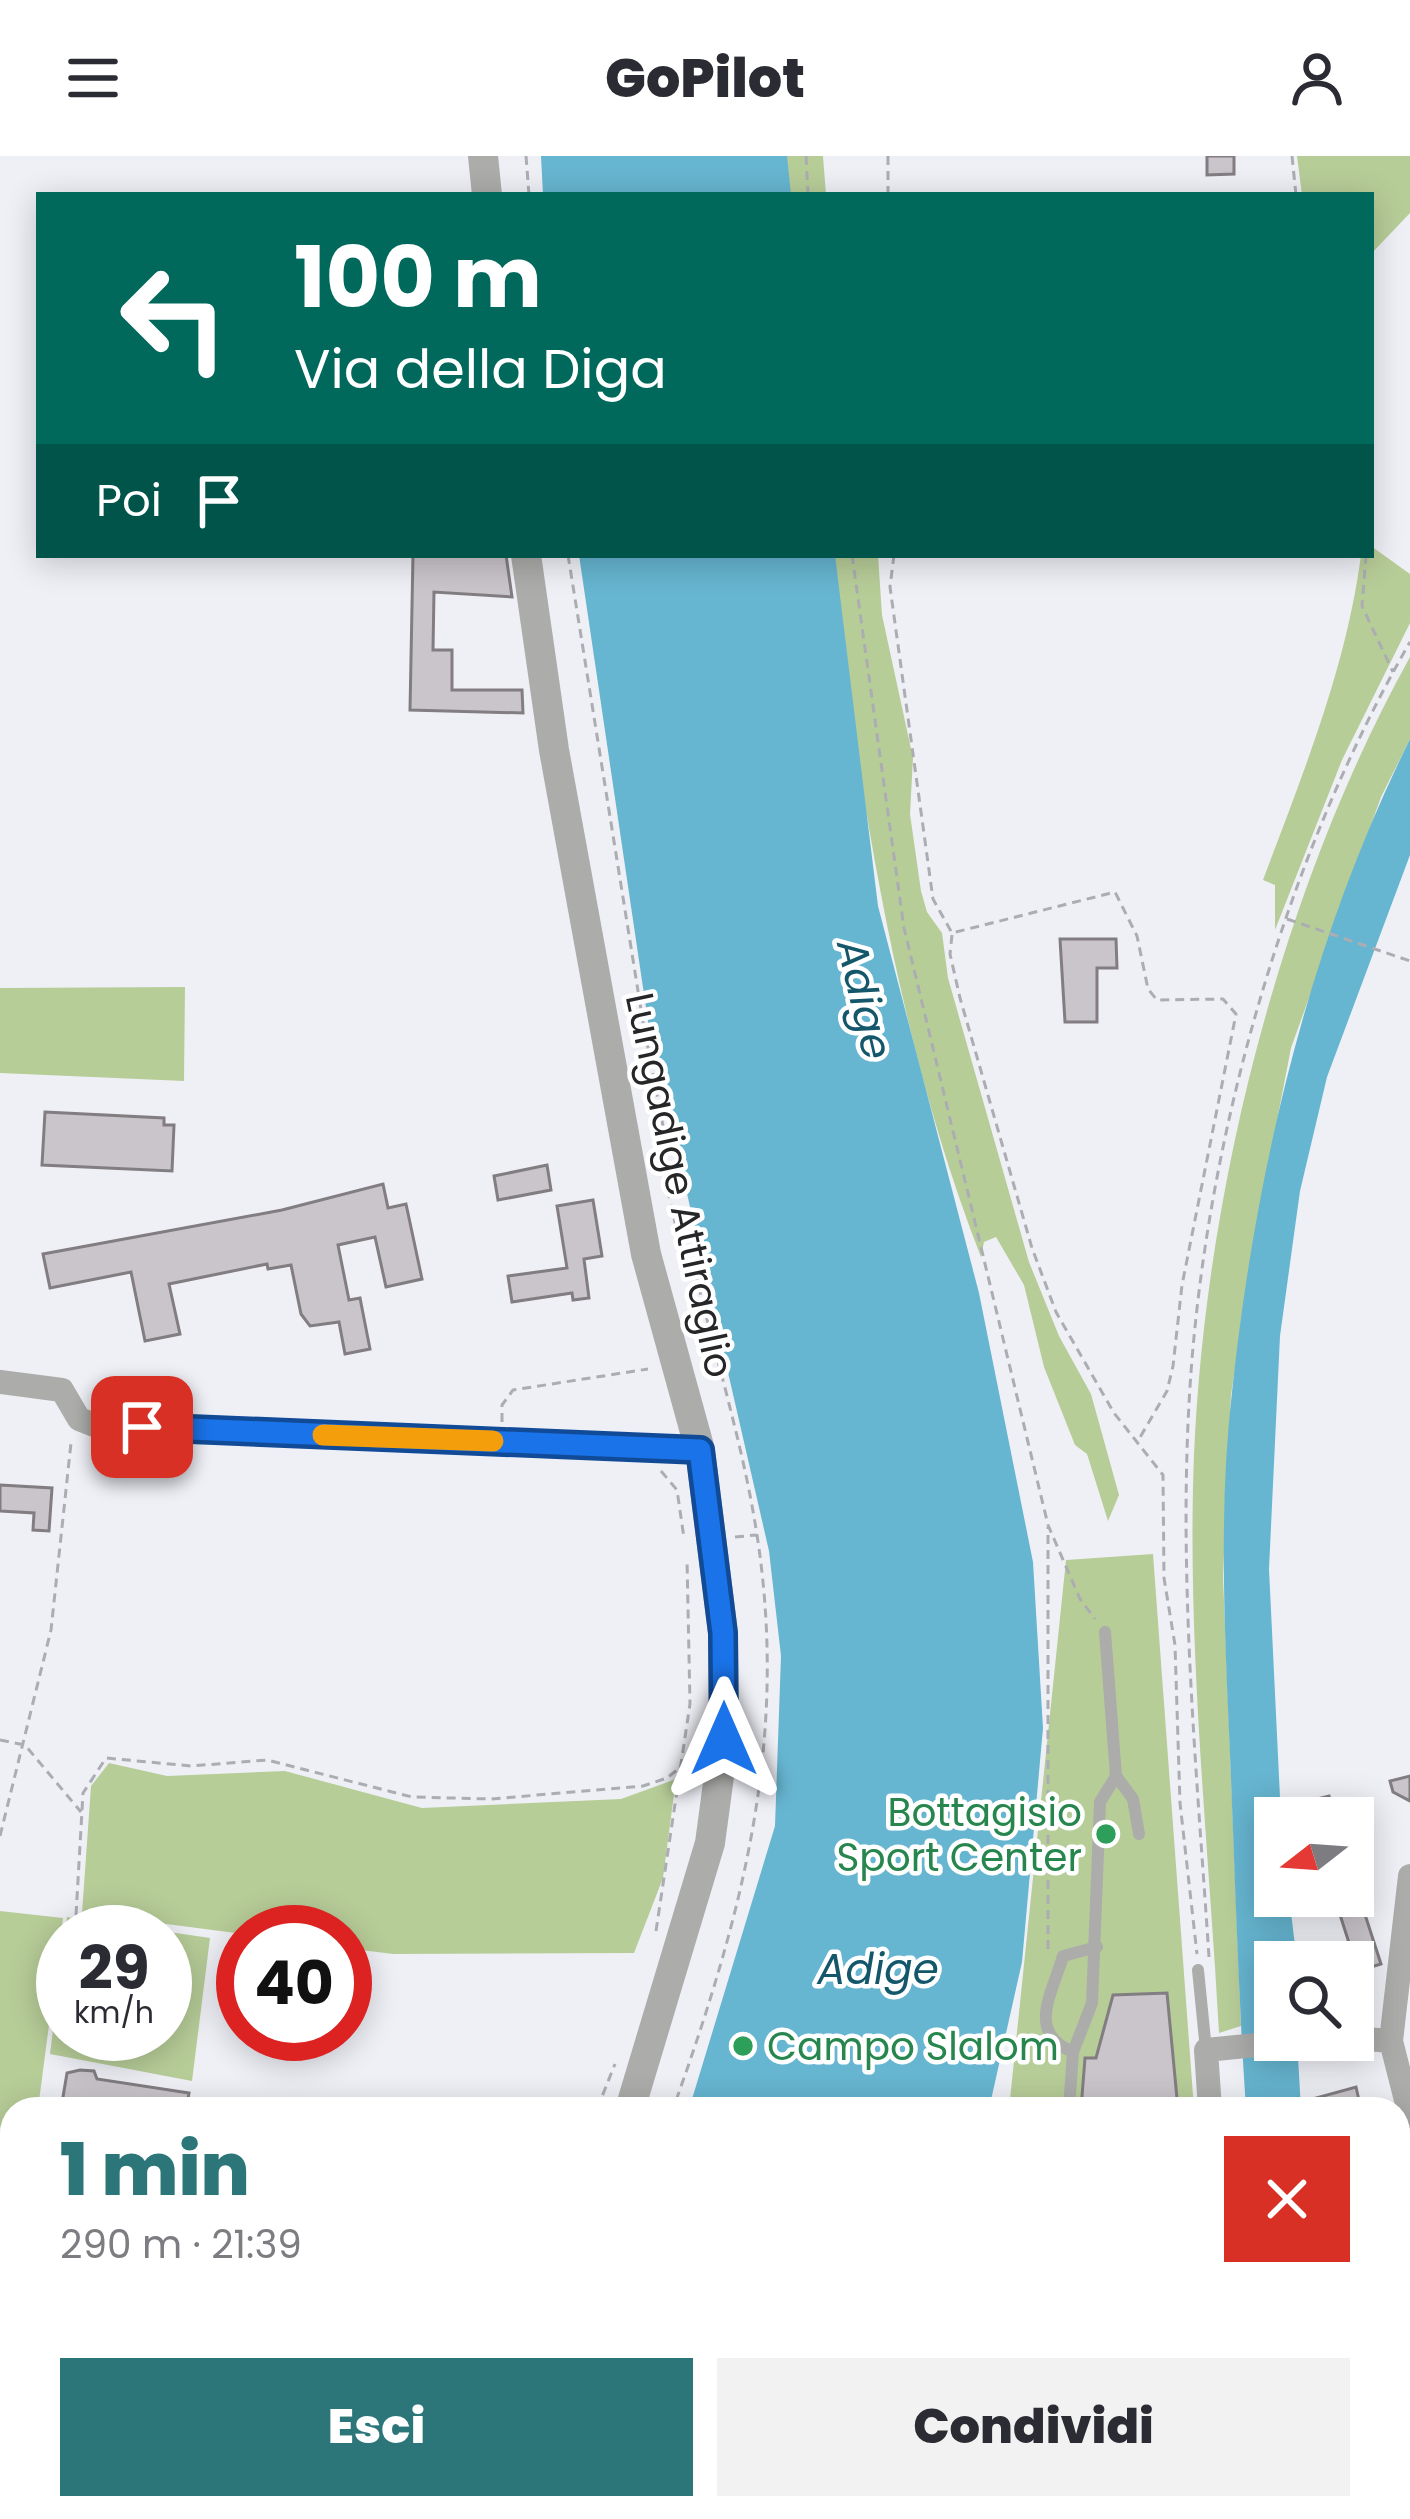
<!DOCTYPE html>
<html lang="it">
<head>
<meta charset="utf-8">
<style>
	:root { --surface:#fff; --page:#f2f2f3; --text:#2b2b33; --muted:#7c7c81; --accent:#2c7679 }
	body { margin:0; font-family:Poppins,sans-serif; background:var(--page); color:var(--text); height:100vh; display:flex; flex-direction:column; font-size:45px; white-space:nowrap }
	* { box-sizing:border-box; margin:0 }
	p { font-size:39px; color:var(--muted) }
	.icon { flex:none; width:66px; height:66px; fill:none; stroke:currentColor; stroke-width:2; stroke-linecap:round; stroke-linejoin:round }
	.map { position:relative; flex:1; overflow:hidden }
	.sheet { position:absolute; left:0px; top:1941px; width:1410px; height:423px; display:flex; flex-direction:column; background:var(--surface); border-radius:36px 36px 0 0; box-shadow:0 6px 30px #0003 }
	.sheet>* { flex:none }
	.top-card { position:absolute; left:36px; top:36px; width:1338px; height:366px; border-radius:0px; box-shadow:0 6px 30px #0003; background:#00695c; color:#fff; overflow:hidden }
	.needle { width:78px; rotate:253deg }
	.tools { position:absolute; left:1254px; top:1641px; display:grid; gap:24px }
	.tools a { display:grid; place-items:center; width:120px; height:120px; border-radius:0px; background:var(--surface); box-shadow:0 6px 30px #0003; font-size:60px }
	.speed { position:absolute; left:36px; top:1749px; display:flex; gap:24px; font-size:60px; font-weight:700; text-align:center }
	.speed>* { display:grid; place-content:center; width:156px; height:156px; border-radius:50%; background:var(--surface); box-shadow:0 6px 30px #0003; line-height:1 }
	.speed small { font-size:30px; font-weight:400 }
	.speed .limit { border:18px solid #d22; background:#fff; color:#111 }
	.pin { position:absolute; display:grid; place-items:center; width:102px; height:102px; color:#fff; margin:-51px; border-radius:24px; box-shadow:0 6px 18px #0006 }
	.me { position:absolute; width:132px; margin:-66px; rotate:0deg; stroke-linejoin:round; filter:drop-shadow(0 0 9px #0008) }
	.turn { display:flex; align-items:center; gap:42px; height:252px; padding:0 60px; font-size:54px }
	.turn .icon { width:156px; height:156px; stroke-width:2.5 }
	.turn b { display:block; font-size:84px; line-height:102px }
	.then { display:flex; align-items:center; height:114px; padding:0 60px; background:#0003; gap:24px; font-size:45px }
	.round { display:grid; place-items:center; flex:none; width:126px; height:126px; border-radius:0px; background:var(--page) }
	.summary { display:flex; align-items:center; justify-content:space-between; height:204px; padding:0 60px }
	h1 { font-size:72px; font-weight:800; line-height:90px; color:var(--accent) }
	.primary-button { display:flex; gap:24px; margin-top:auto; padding:24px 60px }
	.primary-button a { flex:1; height:138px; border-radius:0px; background:var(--accent); color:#fff; font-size:48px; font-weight:800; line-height:138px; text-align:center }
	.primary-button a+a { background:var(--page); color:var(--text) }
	header { display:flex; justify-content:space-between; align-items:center; height:156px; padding:0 60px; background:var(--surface); font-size:54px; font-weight:800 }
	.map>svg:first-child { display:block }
</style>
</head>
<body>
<header><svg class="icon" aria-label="menu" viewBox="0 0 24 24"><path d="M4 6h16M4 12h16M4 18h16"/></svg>GoPilot<svg class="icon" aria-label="person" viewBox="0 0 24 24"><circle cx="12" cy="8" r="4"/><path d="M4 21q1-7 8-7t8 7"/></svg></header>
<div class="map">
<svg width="1410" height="2363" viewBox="0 0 1410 2363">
	<rect width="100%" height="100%" fill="#eff0f6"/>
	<!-- green -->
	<path fill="#b7cd98" d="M770,0H823L826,39H780Z
		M1297,0H1410V57L1371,98V39H1302Z
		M1371,390L1410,418V467L1342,604L1275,774V729L1263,724C1303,617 1346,513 1361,399H1371Z
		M828,399H878L882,459L913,602L910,658L921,735L927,756L942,777L948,822L1029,1106L1059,1180L1091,1238L1119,1339L1108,1365L1087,1298L1075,1289L1044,1211L1024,1129L996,1081L984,1086L981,1101C894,878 861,635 828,399Z
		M1410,501V583L1381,641L1291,892L1256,1073L1231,1239L1223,1420L1241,1870L1219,1877C1209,1696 1189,1512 1193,1331C1199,1058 1277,740 1410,501Z
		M185,831L184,925L0,917V832Z
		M1153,1398L1194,1953H1009L1066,1404Z
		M109,1607L167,1620L285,1615L422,1652L621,1643L676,1623L663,1722L634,1797L393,1798L345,1792V1776L243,1778L82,1757L91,1630Z
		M0,1755L63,1762L38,1953H12V1973L0,1971Z
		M67,1761L210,1782L192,1925L50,1898L63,1792V1878H165V1776H65Z
		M0,2199L12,2201V2352H543L542,2363H0Z
		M930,2352H992L993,2363H929Z
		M1000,2352H1238L1239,2363H1000Z"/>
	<!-- water -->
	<path fill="#66b5d1" d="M541,0H787L791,39H543Z
		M579,399H835L878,750L979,1137L1033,1406L1043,1572L1022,1806L989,1953H689L775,1670L781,1500L769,1395L649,872Z
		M1410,583V699L1327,921L1300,1035L1280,1180L1269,1413L1281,1662H1275V1740H1289L1297,1806H1275V1884H1297L1301,1953H1246C1238,1835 1235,1717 1230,1599C1225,1479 1218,1357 1232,1236C1256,1011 1309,787 1410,583Z
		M609,2352H918L919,2363H609Z
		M1270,2352H1330V2363H1271Z"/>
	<!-- building -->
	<path fill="#cac5ca" stroke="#827d81" stroke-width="3" d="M1207,0H1234V18L1207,19Z
		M413,399H506L512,441L434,436L433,494H452V534H522L523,557L410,554Z
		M1060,783H1116L1117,812H1097V866H1065Z
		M45,956L164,962V969H174L172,1015L42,1009Z
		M547,1009L551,1034L498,1044L494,1020Z
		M383,1028L388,1052L406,1048L422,1123L386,1131L375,1081L338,1089L349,1144L360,1142L370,1193L345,1198L339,1166L310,1170L301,1158L291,1109L268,1113L267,1108L169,1128L180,1178L145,1185L131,1116L50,1132L43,1098L282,1054Z
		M593,1044L602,1100L584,1103L589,1142L573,1144L572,1137L512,1146L508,1120L567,1112L557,1050Z
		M0,1329L52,1332L49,1375L33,1374L34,1357L0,1355Z
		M1410,1620V1645L1393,1636L1390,1625Z
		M1329,1640L1335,1662H1310L1305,1646Z
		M1334,1740H1359L1381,1808L1358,1815Z
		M1167,1837L1178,1953H1081L1085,1902H1096L1113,1839Z
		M80,1914L94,1915L97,1923L189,1937L186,1953H61L67,1917Z
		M1356,1931L1361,1953H1295L1294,1948Z"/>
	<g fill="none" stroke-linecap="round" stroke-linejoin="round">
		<!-- path -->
		<path stroke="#acadb2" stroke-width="3" stroke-dasharray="9 6" stroke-linecap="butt" d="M526,0L529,39
			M806,0L808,39
			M888,0V39
			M1292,0L1296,39
			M568,399L643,866L672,1017L666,1027L684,1106L694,1111C715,1200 743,1288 757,1379C789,1585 742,1761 673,1953
			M852,399L904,772L1048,1369L1080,1443L1095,1463
			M894,399L890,431L933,743L952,777L1115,736L1137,780L1148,833L1157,844L1223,843L1236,858L1182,1129L1173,1210L1167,1235L1139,1283
			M1366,399L1362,450L1393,516
			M1287,763L1410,805
			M952,779L950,798L960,842L1032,1092L1056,1156L1114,1257L1163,1319L1164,1422L1175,1489L1180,1647L1197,1798
			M502,1266V1249L513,1234L648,1213
			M661,1315L677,1334L684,1382
			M735,1381L756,1379
			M0,1584L25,1589L81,1656
			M0,1680L51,1474L71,1287
			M76,1759L83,1637L106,1602L191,1610L267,1604L412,1641L491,1643L643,1630L667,1622L683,1609
			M656,1775L690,1548L687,1404
			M1048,1793V1371
			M1209,1801C1196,1604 1176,1401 1192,1203C1212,962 1289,696 1410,486
			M597,1953L615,1908
			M1242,2352L1243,2363
			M594,2363V2352"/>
		<!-- service -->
		<path stroke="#acacaa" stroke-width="12" d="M1105,1476L1116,1620
			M1198,1814L1206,1894
			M1073,1896C1026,1877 1052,1838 1063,1800L1097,1791
			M1069,1953L1073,1896L1092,1847L1100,1646L1116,1620L1133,1643L1139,1678"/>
		<!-- minor -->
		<path stroke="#acacaa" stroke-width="24" d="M0,1226L62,1234L79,1263L97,1270L700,1294
			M1353,1882L1391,1885L1410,1960
			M1391,1885L1410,1720
			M1210,1953L1206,1894L1307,1884"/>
		<!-- tertiary -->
		<path stroke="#acacaa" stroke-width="30" d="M483,0L487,39
			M526,399L554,594L646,1098L700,1294L723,1477L724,1583L710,1687L630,1953
			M555,2363V2352"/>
	</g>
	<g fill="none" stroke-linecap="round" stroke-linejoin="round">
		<!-- route casing -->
		<g stroke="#114b97" stroke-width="30">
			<path id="route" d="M142,1271L700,1294L723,1477L724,1583"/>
		</g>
		<!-- route -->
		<use href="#route" stroke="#1a73e8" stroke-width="21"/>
		<!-- slow -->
		<path stroke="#f59e0b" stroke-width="21" d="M323,1279L493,1285"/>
	</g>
	<!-- markers -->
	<g fill="#2e9e5b" stroke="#fff" stroke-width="4.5">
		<circle cx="1106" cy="1678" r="12"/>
		<circle cx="743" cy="1890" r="12"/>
	</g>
	<g text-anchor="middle" stroke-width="9" stroke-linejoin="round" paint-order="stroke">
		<!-- street labels -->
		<g font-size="39" fill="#262628" stroke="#fff">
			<text transform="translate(680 1029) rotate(78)" y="14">Lungadige Attiraglio</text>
		</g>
		<!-- leisure labels -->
		<g font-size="39" fill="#27864d" stroke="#fff" text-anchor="end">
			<text x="1082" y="1670">Bottagisio<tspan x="1082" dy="45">Sport Center</tspan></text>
			<text x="767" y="1904" text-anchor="start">Campo Slalom</text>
		</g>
		<!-- water labels -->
		<g font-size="42" font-style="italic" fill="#14566a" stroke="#fff">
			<text transform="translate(865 843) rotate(77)" y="15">Adige</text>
			<text x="878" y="1828">Adige</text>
		</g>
	</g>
</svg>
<div class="tools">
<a><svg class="needle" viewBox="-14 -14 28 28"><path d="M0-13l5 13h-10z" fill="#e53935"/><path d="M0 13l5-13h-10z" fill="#7c7c81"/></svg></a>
<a><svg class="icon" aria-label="search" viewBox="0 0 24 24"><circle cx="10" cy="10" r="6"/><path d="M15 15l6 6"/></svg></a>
</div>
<div class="speed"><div>29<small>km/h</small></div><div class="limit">40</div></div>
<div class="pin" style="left:142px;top:1271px;background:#d93025"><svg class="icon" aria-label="arrive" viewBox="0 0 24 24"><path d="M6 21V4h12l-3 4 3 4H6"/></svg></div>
<svg class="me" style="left:724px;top:1583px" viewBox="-20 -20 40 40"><path d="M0-17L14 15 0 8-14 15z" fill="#1a73e8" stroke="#fff" stroke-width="4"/></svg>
<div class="top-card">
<div class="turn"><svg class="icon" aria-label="left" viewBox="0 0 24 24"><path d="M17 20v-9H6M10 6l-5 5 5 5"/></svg><div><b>100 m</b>Via della Diga</div></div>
<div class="then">Poi<svg class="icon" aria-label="arrive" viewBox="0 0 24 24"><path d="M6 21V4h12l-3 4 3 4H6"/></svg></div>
</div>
<section class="sheet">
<div class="summary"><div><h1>1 min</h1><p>290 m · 21:39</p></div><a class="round" style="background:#d93025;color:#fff"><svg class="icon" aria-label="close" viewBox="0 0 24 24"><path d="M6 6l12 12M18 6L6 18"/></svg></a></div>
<div class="primary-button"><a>Esci</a><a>Condividi</a></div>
</section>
</div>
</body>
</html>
